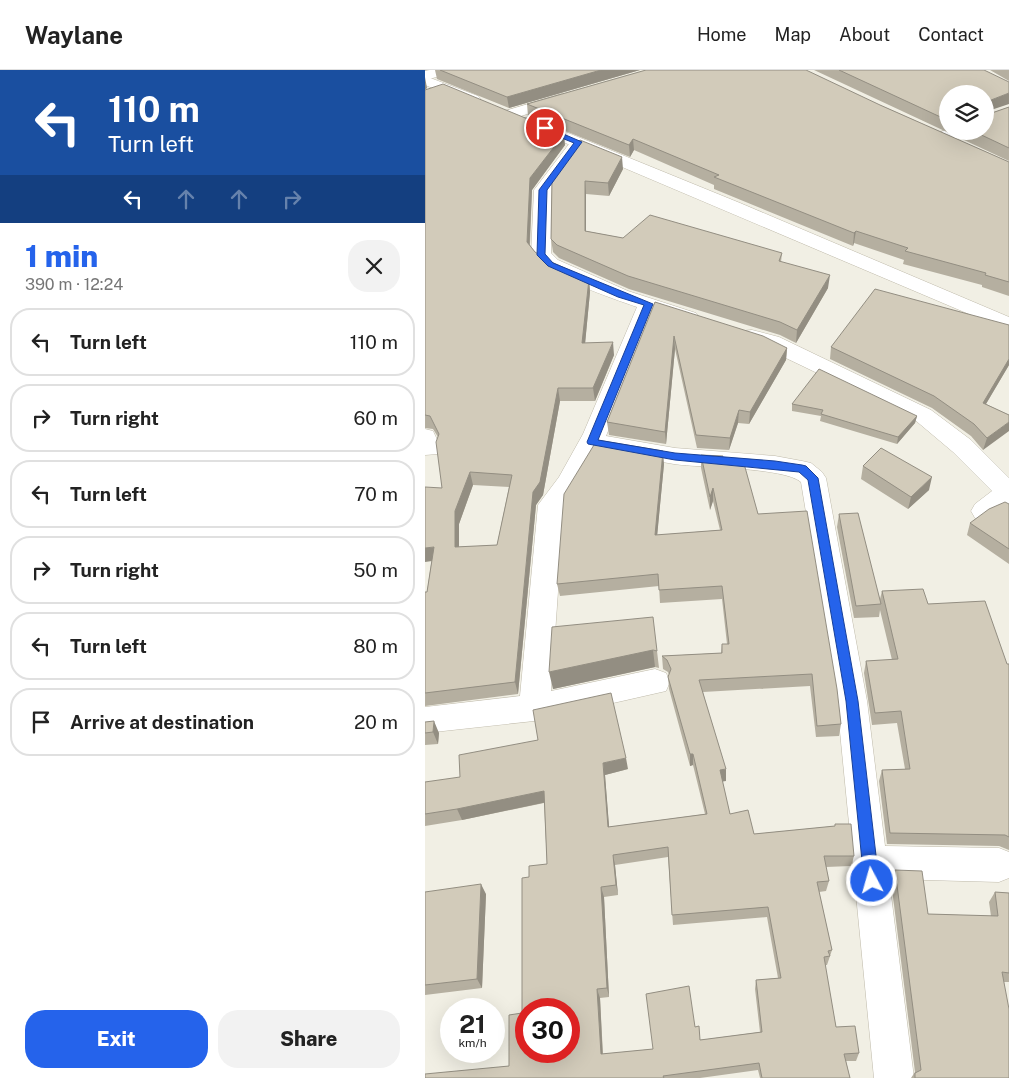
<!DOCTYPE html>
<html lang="en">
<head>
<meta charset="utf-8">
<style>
	:root { --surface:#fff; --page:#f2f2f2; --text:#222; --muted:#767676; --line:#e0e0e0; --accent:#2563eb }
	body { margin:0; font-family:"Public Sans",sans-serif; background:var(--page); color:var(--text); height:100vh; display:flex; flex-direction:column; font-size:19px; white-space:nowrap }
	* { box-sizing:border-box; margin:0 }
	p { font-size:16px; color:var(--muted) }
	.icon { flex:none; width:28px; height:28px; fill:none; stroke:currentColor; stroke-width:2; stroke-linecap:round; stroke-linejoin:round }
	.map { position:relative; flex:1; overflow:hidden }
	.details { display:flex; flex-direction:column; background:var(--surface); width:425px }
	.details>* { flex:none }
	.guide { background:#1a4fa0; color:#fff; overflow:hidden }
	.tools { position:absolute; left:514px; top:15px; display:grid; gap:10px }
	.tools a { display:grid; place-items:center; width:55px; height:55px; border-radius:50%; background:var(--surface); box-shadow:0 5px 20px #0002; font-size:25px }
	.speed { position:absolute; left:15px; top:928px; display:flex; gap:10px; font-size:25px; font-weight:700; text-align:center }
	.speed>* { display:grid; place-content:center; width:65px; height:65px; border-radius:50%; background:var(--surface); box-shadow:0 5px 20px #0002; line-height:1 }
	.speed small { font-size:12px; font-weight:400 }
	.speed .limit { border:8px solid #d22; background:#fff; color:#111 }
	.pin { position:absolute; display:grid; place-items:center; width:42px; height:42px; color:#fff; margin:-21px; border:2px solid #fff; border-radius:50%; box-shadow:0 1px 5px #0007 }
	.me { position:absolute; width:55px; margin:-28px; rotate:354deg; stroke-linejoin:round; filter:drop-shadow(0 0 4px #0008) }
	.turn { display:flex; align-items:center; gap:18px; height:105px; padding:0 25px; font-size:22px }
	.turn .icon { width:65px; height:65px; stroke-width:2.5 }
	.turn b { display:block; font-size:35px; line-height:42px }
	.lanes { display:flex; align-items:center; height:48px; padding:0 25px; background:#0003; justify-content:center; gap:25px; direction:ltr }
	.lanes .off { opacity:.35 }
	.round { display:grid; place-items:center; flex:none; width:52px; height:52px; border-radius:20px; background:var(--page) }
	.headline { display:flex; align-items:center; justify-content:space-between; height:85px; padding:0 25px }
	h1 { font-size:30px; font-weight:800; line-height:38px; color:var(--accent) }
	.primary-button { display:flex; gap:10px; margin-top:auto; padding:10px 25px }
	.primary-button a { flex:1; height:58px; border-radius:20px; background:var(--accent); color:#fff; font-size:20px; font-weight:800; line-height:58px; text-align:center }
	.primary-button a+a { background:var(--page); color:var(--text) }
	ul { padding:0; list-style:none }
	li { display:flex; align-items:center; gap:15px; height:68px; margin:0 10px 8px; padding:0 15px; border:2px solid var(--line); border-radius:20px }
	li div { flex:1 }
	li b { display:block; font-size:19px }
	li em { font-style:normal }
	header { display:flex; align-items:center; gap:30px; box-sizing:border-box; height:70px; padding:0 25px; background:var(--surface); border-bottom:1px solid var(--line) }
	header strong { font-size:24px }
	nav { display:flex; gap:28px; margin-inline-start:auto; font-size:18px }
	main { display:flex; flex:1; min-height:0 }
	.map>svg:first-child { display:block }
</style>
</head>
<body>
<header>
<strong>Waylane</strong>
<nav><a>Home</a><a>Map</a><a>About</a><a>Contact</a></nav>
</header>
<main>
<section class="details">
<div class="guide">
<div class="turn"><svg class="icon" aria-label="left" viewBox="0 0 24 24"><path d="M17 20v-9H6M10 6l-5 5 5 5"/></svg><div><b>110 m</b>Turn left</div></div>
<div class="lanes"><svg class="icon" aria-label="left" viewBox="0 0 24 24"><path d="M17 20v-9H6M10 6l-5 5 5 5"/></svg><svg class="icon off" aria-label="ahead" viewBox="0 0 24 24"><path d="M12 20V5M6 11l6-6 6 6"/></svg><svg class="icon off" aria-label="ahead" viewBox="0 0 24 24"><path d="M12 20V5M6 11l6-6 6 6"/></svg><svg class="icon off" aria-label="right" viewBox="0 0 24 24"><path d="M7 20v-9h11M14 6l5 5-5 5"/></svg></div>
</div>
<div class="headline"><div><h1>1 min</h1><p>390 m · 12:24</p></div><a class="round"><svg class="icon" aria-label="close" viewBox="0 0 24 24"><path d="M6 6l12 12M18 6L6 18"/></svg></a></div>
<ul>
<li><svg class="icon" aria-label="left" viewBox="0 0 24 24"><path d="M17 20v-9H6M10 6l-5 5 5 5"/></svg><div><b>Turn left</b></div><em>110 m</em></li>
<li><svg class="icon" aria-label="right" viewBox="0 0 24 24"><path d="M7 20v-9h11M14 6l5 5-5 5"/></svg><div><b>Turn right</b></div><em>60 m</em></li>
<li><svg class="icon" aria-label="left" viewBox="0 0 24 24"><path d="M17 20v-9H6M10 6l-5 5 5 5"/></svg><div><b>Turn left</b></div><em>70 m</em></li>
<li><svg class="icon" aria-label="right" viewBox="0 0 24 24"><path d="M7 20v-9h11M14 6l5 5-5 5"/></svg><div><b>Turn right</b></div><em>50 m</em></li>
<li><svg class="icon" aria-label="left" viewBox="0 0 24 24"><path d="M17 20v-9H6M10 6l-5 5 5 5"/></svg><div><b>Turn left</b></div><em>80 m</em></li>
<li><svg class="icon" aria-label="arrive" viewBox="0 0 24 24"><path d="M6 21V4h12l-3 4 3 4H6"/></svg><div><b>Arrive at destination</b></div><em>20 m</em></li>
</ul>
<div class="primary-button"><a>Exit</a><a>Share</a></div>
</section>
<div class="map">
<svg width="584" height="1008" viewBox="0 0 584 1008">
	<rect width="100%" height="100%" fill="#f1efe4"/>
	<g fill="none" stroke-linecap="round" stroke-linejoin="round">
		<!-- minor casing -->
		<g stroke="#bfbaaa" stroke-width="1">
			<path id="minor" d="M5,0H29L27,3L0,10V1Z
				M137,24L142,26L145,29L142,32L86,49L80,47L78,44L80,41Z
				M522,59V61H540C534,69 520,74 510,71L508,68L510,65Z
				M150,73L156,74L158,78L127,120L126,183L133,190L203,221L271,243L274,247L271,251L264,253L230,243L181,366L250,378L350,386L377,391L386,393L397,402L401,408L442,631L460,776L574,778L584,782V808L574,812L464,809L489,1008H449L412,631L376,412C358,397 276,398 249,394C224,390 198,385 173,381L139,436L126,621L230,599L241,603L245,612L241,621L109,651L0,663V637L95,626L113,435L134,407L158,364L212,237C186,228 121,206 106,185L109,120L144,74Z
				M327,260L354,267L506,340L546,370L584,408V434C573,444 565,452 550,448L546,441L550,434L567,421L528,382L490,350L338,277L319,271L316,266L319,261Z
				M0,359L8,361L16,378L13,384L0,385Z"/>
		</g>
		<!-- tertiary casing -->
		<g stroke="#bfbaaa" stroke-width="1">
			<path id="tertiary" d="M0,6L53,26L56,29L53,32L48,34L0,15Z
				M104,47L315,133L584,247V261L98,55L96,52L98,49Z"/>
		</g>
		<!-- minor -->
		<use href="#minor" fill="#fff" fill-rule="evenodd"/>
		<!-- tertiary -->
		<use href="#tertiary" fill="#fff" fill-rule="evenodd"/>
	</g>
	<!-- wall -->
	<path fill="#b5afa0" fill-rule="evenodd" d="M10,0H215L84,38L12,9Z
		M389,0H559L561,45L584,37V91ZM522,24L560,61H522Z
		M565,0H584V11Z
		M0,20L140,75L107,120L105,175L110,182L122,190L164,209L165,222L160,273L189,285L170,331H135L118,425L111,435L93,624L0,636V522H2L17,418L13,367L8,359L0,358ZM48,415L84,417L72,475L34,477V454Z
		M102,34L455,35L584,92V226L557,217V215L478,194L479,190L429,173L428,176L289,119V115L209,80L205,87L103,46Z
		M198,99L184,126L161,124V161L198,168L357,183L356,192L403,218L371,273L355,265L204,219L134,188L128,182L126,169L127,108Z
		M230,232L362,278L361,290L324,354L313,353L304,380L272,378L250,279L241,374L184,365L182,352Z
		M584,255V295L561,334L584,345L558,380L546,366L507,338L405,289L406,277Z
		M367,334L492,346L490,353L472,374L395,351L396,346L367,341Z
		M276,385L298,386V392L333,444L416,654L414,666L391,667L385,616L278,622L301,711H297L305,744L329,764L410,756V754L429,786L426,796L401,797L404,811L401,821L394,822L407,880L402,895H400L411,957L434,983L431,991H421L425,1008H335L333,1000L275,1008H0L84,996L97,943L104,807L122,794L119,733L37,750L0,756V712L203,699L180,705L184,757L280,744L268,695L265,696L244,619L243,607L244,605L243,602L238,599L237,586L296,583L297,574H302L297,529L235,533L234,516L135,526L132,514L239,394L232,465L295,460L288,431L285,440L276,398ZM243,787L248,855L342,847L353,908L331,910L330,919L335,962L275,970L270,957L228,979L178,984L175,928L184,927L179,827L193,825L190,795Z
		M438,396L504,420L483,439L436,409Z
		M584,434V494L542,465L545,453Z
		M414,444L455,529L457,521L503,534L582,594H584V780L574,776L462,774L454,711L457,700L480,699L472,653L447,655L439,603L441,591L467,590L455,540L454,547L429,548L412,457Z
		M127,557L232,581L234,598L230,597L128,619Z
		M0,652L14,663L13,674L0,675Z
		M470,800L503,844L566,846L564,832L570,822L584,823V912H579L584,1008H486L490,1002L466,811Z
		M0,822L61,824L57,918L0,925Z"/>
	<!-- shaded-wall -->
	<path fill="#938e82" d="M176,0H215L84,38L82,27Z
		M0,7L2,18L0,20Z
		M584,23V34L560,42L561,32Z
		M139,64L140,75L107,120L104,185L102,172L105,108Z
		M208,69L209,80L205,87L204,75Z
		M197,87L198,99L184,126L183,113Z
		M160,111L161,124V174L160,161Z
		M431,161L429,173L428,176L429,163Z
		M405,205L403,218L371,273L372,260Z
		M164,209L165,222L159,285L157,273Z
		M249,266L250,279L241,374L240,362Z
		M188,272L189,285L170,331L168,318Z
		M362,278L361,290L324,354L325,342Z
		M584,289V295L555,344L558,333Z
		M133,318L135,331L118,425L111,435L93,624L90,612L108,422Z
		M314,340L313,353L304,380L305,368Z
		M492,346L490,353L472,374L473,367Z
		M584,352V361L558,380L562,368Z
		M238,381L239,394L231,478L230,465Z
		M45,402L48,415L34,454V490L30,477V441Z
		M507,407L504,420L483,439L486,427Z
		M288,418V431L285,440V427Z
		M9,477L14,490L0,492V478Z
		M228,580L230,597L128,619L124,602Z
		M9,651L14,663L13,674L8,662Z
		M265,684H268V695L265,696Z
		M201,688L203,699L180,705L185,768L183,757L178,693Z
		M301,699V711L295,712V700Z
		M119,721L122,732L37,750L32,739Z
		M188,785L190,795L193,825L191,815Z
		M56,814L61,824L57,918L52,909Z
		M176,817L179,827L184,927L182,918Z
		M172,919L175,928L178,992L176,984Z"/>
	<!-- building -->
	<path fill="#d2cbba" stroke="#938e82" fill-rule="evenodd" d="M15,0H176L82,27Z
		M221,0H381L455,35L584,92V212L560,205L561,203L480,181L483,178L431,161L429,163L289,107L294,105L208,69L204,75L102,34Z
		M414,0H559L584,12V23L561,32V45L584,37V78L548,61H560V24H522V50Z
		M18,14L139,64L105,108L102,172L110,182L122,190L164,209L157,273L188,272L168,318H133L115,412L108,422L90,612L0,623V522H2L9,477L0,478V417L17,418L11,372L14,364L5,346L0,345V20ZM45,402L87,405L72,475L30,477V441Z
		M155,70L197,87L183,113L160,111V161L198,168L225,145L357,183L354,191L405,205L372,260L355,252L203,206L132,175L126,169L127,108Z
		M450,219L584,255V289L558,333L584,345V352L562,368L549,354L509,326L406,277Z
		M230,232L338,266L362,278L325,342L314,340L305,368L271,365L249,266L240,362L182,352Z
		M394,299L492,346L473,367L396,344L398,340L367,334Z
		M172,370L238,381L230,465L297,460L288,418L285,427L276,385L298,386L296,392L318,390L333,444L382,441L412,619L416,654L392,656L387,604L274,610L301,699L295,700L305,744L323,740L329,764L410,756V754H426L429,786H399L404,811L392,812L407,880L403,881L405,886L399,887L411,957L430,956L434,983L419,984L425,1008H337L334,993L238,1006L239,1008H0V1004L84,996V945L97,943V808L104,807V796L122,794L119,721L32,739L0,744V712L35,707L34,685L113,670L108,640L186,623L201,688L178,693L183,757L282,744L268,684H265L243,607L246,599L242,590L237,586L297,583V574H304L297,516L234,520L233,504L132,514L139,424ZM243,777L247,845L343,837L356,908L331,910L337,962L275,970L274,956L270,957L264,916L221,924L228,979L176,984L172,919L182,918L176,817L191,815L188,785ZM101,939H144V981H101Z
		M456,378L507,407L486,427L438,396Z
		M580,432L584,434V479L545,453L564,439Z
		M433,443L456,534L431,536L414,444Z
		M498,519L503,534L560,531L582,594H584V767L580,765L465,763L457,700L485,699L476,641L450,643L441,591L473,589L457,521Z
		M228,547L232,581L228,580L124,602L127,557Z
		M9,651L8,662L0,663V652Z
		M470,800L497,801L503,844L573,846L570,822L584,823V903L577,902L584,939V1008H490V1003L496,1000Z
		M56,814L52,909L0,915V822Z"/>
	<!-- route -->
	<path fill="#2563eb" stroke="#184099" d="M117,57H122L157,72L122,120L120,184L128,193L228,234L173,370L250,383L350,391L377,395L381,396L393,408L433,631L454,811L452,816L447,818L442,816L439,811L421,631L383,410L374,402L250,390L163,374L162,372L219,235L193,227L123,196L112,185L114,120L149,73L117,60Z"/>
</svg>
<div class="tools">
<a><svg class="icon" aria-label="layers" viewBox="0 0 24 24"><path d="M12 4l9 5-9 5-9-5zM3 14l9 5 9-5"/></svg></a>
</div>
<div class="speed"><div>21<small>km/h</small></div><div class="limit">30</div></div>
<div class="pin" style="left:120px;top:58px;background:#d93025"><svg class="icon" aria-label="arrive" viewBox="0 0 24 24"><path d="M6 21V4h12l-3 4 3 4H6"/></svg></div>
<svg class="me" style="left:447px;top:811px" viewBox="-20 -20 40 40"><circle r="17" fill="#2563eb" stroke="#fff" stroke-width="3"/><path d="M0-11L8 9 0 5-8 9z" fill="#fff"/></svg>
</div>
</main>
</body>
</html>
